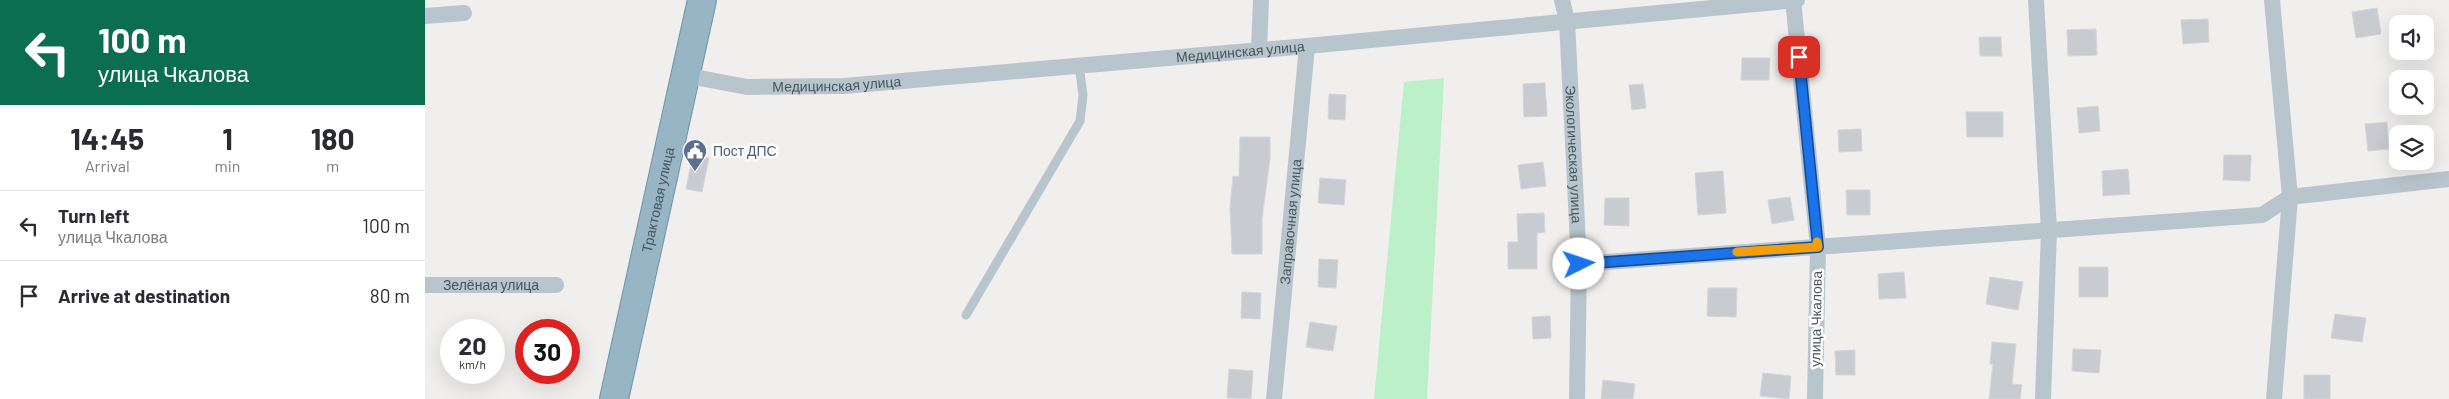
<!DOCTYPE html>
<html lang="en">
<head>
<meta charset="utf-8">
<style>
	:root { --surface:#fff; --page:#f2f2f3; --text:#2b2b33; --muted:#7c7c81; --line:#e1e1e2 }
	body { margin:0; font-family:Barlow,sans-serif; background:var(--page); color:var(--text); height:100vh; display:flex; flex-direction:column; font-size:19px; white-space:nowrap }
	* { box-sizing:border-box; margin:0 }
	p { font-size:16px; color:var(--muted) }
	.icon { flex:none; width:28px; height:28px; fill:none; stroke:currentColor; stroke-width:2; stroke-linecap:round; stroke-linejoin:round }
	.map { position:relative; flex:1; overflow:hidden }
	.sheet { display:flex; flex-direction:column; background:var(--surface); width:425px }
	.sheet>* { flex:none }
	.hud { background:#0b6e4f; color:#fff; overflow:hidden }
	.fabs { position:absolute; left:1964px; top:15px; display:grid; gap:10px }
	.fabs a { display:grid; place-items:center; width:45px; height:45px; border-radius:10px; background:var(--surface); box-shadow:0 5px 20px #0002; font-size:25px }
	.speed { position:absolute; left:15px; top:319px; display:flex; gap:10px; font-size:25px; font-weight:700; text-align:center }
	.speed>* { display:grid; place-content:center; width:65px; height:65px; border-radius:50%; background:var(--surface); box-shadow:0 5px 20px #0002; line-height:1 }
	.speed small { font-size:12px; font-weight:400 }
	.speed .limit { border:8px solid #d22; background:#fff; color:#111 }
	.pin { position:absolute; display:grid; place-items:center; width:42px; height:42px; color:#fff; margin:-21px; border-radius:10px; box-shadow:0 2px 8px #0006 }
	.me { position:absolute; width:55px; margin:-28px; rotate:86deg; stroke-linejoin:round; filter:drop-shadow(0 0 4px #0008) }
	.turn { display:flex; align-items:center; gap:18px; height:105px; padding:0 15px; font-size:22px }
	.turn .icon { width:65px; height:65px; stroke-width:2.5 }
	.turn b { display:block; font-size:35px; line-height:42px }
	.eta { display:flex; justify-content:space-evenly; align-items:center; height:85px; text-align:center }
	.eta b { font-size:30px; font-weight:700; line-height:35px }
	ul { padding:0; list-style:none }
	li { display:flex; align-items:center; gap:15px; height:70px; padding:0 15px; border-top:1px solid var(--line) }
	li div { flex:1 }
	li b { display:block; font-size:19px }
	li em { font-style:normal }
	main { display:flex; flex:1; min-height:0 }
	.map>svg:first-child { display:block }
</style>
</head>
<body>
<main>
<section class="sheet">
<div class="hud">
<div class="turn"><svg class="icon" aria-label="left" viewBox="0 0 24 24"><path d="M17 20v-9H6M10 6l-5 5 5 5"/></svg><div><b>100 m</b>улица Чкалова</div></div>
</div>
<div class="eta">
<div><b>14:45</b><p>Arrival</p></div>
<div><b>1</b><p>min</p></div>
<div><b>180</b><p>m</p></div>
</div>
<ul>
<li><svg class="icon" aria-label="left" viewBox="0 0 24 24"><path d="M17 20v-9H6M10 6l-5 5 5 5"/></svg><div><b>Turn left</b><p>улица Чкалова</p></div><em>100 m</em></li>
<li><svg class="icon" aria-label="arrive" viewBox="0 0 24 24"><path d="M6 21V4h12l-3 4 3 4H6"/></svg><div><b>Arrive at destination</b></div><em>80 m</em></li>
</ul>
</section>
<div class="map">
<svg width="2024" height="399" viewBox="0 0 2024 399">
	<rect width="100%" height="100%" fill="#f1eeee"/>
	<!-- green -->
	<path fill="#bbf0c8" d="M1019,78L1002,399H949L979,82Z"/>
	<!-- building -->
	<path fill="#c8ccd1" stroke="#d2d5da" d="M1952,8L1956,34L1931,38L1927,12Z
		M1783,19L1784,42L1758,44L1756,20Z
		M1671,29L1672,55L1643,56L1642,30Z
		M1554,37H1576L1577,56H1555Z
		M1317,58H1345L1344,80H1316Z
		M1120,83L1122,116L1099,117L1098,84Z
		M1218,84L1221,108L1207,110L1204,85Z
		M904,94L921,95L920,120L903,119Z
		M1673,106L1675,131L1654,133L1652,108Z
		M1541,112H1578V137H1542Z
		M1962,122L1964,149L1943,151L1940,124Z
		M1436,129L1437,151L1414,152L1413,130Z
		M815,137H845V158L837,219V254H807L805,208L808,176L814,177Z
		M268,154L284,158L277,192L261,189Z
		M1799,155H1826L1825,181L1798,180Z
		M1118,162L1121,186L1096,189L1093,165Z
		M1703,169L1705,194L1678,196L1677,171Z
		M1298,171L1301,213L1273,215L1270,173Z
		M895,178L921,180L919,205L893,203Z
		M1421,190H1445V215H1422Z
		M1365,197L1369,220L1347,224L1343,200Z
		M1180,198H1204V226L1179,225Z
		M1119,213L1120,232L1112,233V269H1083V242H1093L1092,214Z
		M894,259L913,260L911,288L893,287Z
		M1654,267H1683V297H1654Z
		M1479,272L1481,298L1454,299L1453,274Z
		M1565,277L1598,282L1593,310L1561,304Z
		M1283,288H1312L1311,317L1282,316Z
		M817,292L836,293L835,319L816,318Z
		M1910,314L1941,318L1937,342L1906,338Z
		M1125,316L1126,338L1108,339L1107,317Z
		M885,322L912,326L908,351L881,347Z
		M1567,342L1591,344L1587,384L1597,385L1595,399H1564L1568,364H1565Z
		M1648,349L1676,350L1674,373L1647,371Z
		M1430,350V375H1411L1410,351Z
		M804,369L828,371L826,399L802,398Z
		M1338,373L1366,376L1364,399L1335,396Z
		M1879,375H1905V399H1879Z
		M1178,380L1210,384L1208,399H1176Z"/>
	<g fill="none" stroke-linecap="round" stroke-linejoin="round">
		<!-- trunk casing -->
		<g stroke="#6f93aa" stroke-width="30">
			<g id="trunk">
				<path id="s5" d="M189,399L277,0"/>
			</g>
		</g>
		<!-- service -->
		<path stroke="#b9c5cc" stroke-width="9" d="M541,315L655,121L658,95L654,65"/>
		<!-- minor -->
		<g stroke="#b9c5cc" stroke-width="16">
			<path id="s1" d="M1137,0L1142,21L1154,264L1152,399"/>
			<path d="M1368,0L1393,247L1390,399"/>
			<path d="M1611,0L1624,230L1618,399"/>
			<path d="M1847,0L1865,197L1849,399"/>
			<path d="M0,16L39,13"/>
			<path d="M834,50L836,0"/>
			<path id="s2" d="M259,75L322,87L419,86L882,46L1372,0"/>
			<path d="M1154,264L1837,215L1865,197L2024,179"/>
			<path id="s3" d="M0,285H131"/>
			<path id="s4" d="M849,399L882,46"/>
		</g>
		<!-- trunk -->
		<use href="#trunk" stroke="#98b5c6" stroke-width="28"/>
	</g>
	<g fill="none" stroke-linecap="round" stroke-linejoin="round">
		<!-- route casing -->
		<g stroke="#114b97" stroke-width="12">
			<path id="route" d="M1154,264L1393,247L1374,57"/>
		</g>
		<!-- route -->
		<use href="#route" stroke="#1a73e8" stroke-width="9"/>
		<!-- slow -->
		<path stroke="#f59e0b" stroke-width="9" d="M1312,252L1393,247L1392,242"/>
	</g>
	<!-- icons -->
	<defs>
		<g id="civic-pin" transform="scale(1.25)"><path d="M0 17L-7.5 6A9.5 9.5 0 1 1 7.5 6Z" fill="#5c6f8a" stroke="#fff"/><path d="M-.6-6.5H3V-4.5H.6V-3L4-1V1h2V6H-6V1h2V-1L-.6-3ZM-1.2 2.5V6h2.4V2.5Z" fill="#fff"/></g>
	</defs>
	<g fill-rule="evenodd">
		<use href="#civic-pin" x="270" y="151"/>
	</g>
	<g text-anchor="middle" stroke-width="5" stroke-linejoin="round" paint-order="stroke">
		<!-- street labels -->
		<g font-size="14" fill="#46545c" stroke="#fff">
			<text dy="5" stroke="none"><textPath href="#s2" startOffset="559">Медицинская улица</textPath></text>
			<text dy="5" stroke="none"><textPath href="#s2" startOffset="154">Медицинская улица</textPath></text>
			<text dy="5" stroke="none"><textPath href="#s1" startOffset="155">Экологическая улица</textPath></text>
			<text dy="5" stroke="none"><textPath href="#s5" startOffset="204">Трактовая улица</textPath></text>
			<text dy="5" stroke="none"><textPath href="#s4" startOffset="178">Заправочная улица</textPath></text>
			<text dy="5" stroke="none"><textPath href="#s3" startOffset="66">Зелёная улица</textPath></text>
			<text transform="translate(1391 319) rotate(-89)" y="5">улица Чкалова</text>
		</g>
		<!-- service labels -->
		<g font-size="14" fill="#4e5e75" stroke="#fff" text-anchor="start">
			<text x="288" y="156">Пост ДПС</text>
		</g>
	</g>
</svg>
<div class="fabs">
<a><svg class="icon" aria-label="sound" viewBox="0 0 24 24"><path d="M4 9h4l5-4v14l-5-4H4zM17 9q2 3 0 6"/></svg></a>
<a><svg class="icon" aria-label="search" viewBox="0 0 24 24"><circle cx="10" cy="10" r="6"/><path d="M15 15l6 6"/></svg></a>
<a><svg class="icon" aria-label="layers" viewBox="0 0 24 24"><path d="M12 4l9 5-9 5-9-5zM3 14l9 5 9-5"/></svg></a>
</div>
<div class="speed"><div>20<small>km/h</small></div><div class="limit">30</div></div>
<div class="pin" style="left:1374px;top:57px;background:#d93025"><svg class="icon" aria-label="arrive" viewBox="0 0 24 24"><path d="M6 21V4h12l-3 4 3 4H6"/></svg></div>
<svg class="me" style="left:1154px;top:264px" viewBox="-20 -20 40 40"><circle r="19" fill="#fff"/><path d="M0-13L10 11 0 6-10 11z" fill="#1a73e8"/></svg>
</div>
</main>
</body>
</html>
